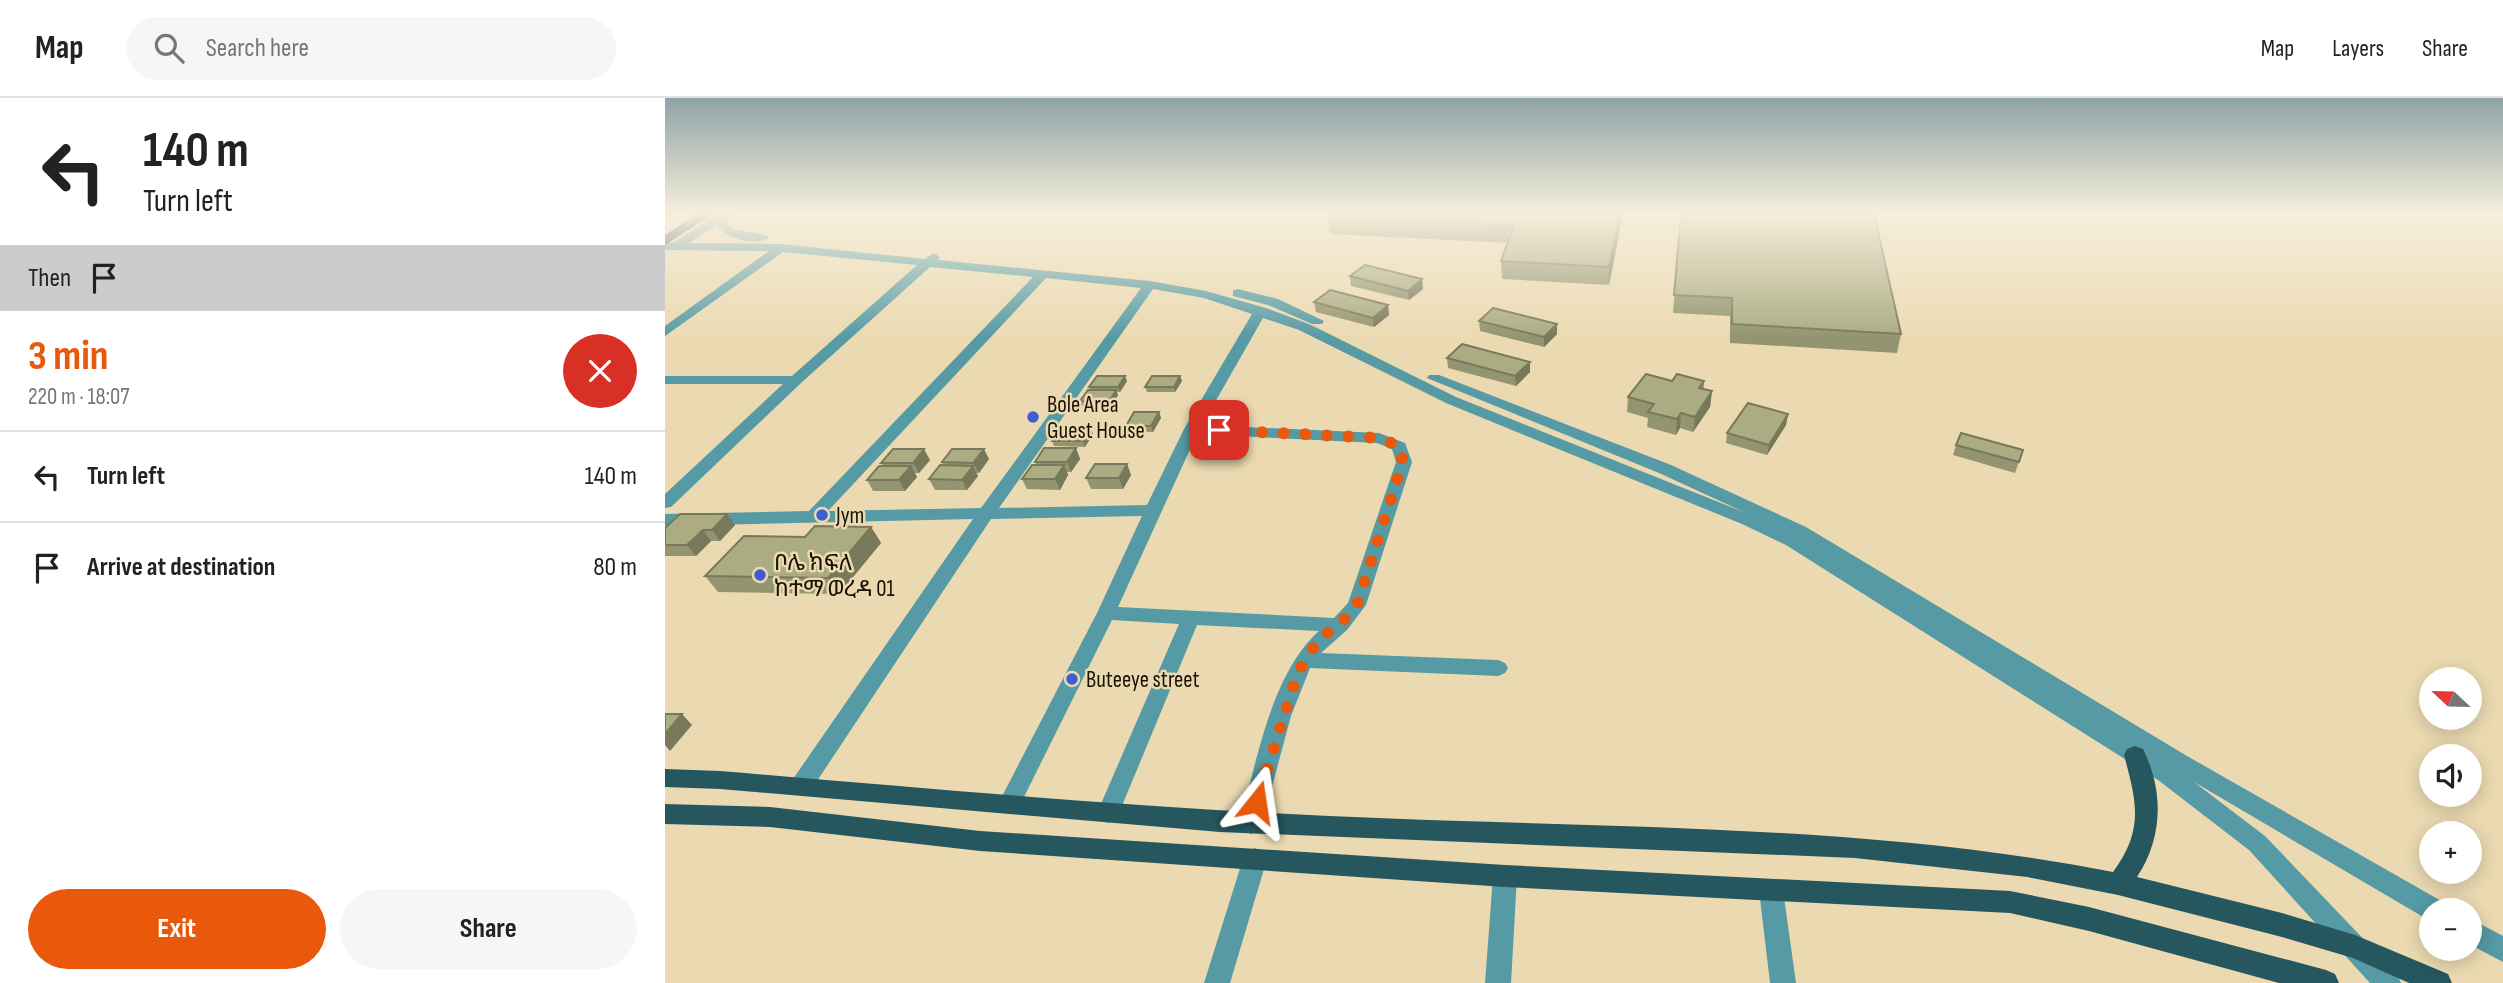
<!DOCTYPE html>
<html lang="en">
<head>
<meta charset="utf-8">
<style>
	:root { --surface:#fff; --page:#f6f6f6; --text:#222; --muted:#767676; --line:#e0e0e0; --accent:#ea580c }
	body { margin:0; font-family:"Sofia Sans Condensed","Noto Sans Ethiopic",sans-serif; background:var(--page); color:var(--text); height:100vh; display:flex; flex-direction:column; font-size:26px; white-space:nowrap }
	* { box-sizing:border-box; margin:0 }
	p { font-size:23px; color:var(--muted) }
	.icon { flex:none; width:38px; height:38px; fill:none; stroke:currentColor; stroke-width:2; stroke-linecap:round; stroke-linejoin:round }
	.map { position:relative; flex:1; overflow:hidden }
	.sheet { display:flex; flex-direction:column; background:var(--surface); width:665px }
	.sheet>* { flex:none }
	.top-card { background:#fff; color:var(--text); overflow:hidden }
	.needle { width:46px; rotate:292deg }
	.controls { position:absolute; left:1754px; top:569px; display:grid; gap:14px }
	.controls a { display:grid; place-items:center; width:63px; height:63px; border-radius:50%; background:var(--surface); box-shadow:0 4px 18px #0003; font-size:35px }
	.pin { position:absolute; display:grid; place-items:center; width:60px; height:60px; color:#fff; margin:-30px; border-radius:14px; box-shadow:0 4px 10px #0006 }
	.me { position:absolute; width:77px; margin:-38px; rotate:15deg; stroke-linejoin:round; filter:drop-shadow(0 0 5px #0008) }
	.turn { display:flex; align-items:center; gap:24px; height:147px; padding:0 28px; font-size:32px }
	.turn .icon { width:91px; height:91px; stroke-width:2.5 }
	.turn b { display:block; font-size:49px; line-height:60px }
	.then { display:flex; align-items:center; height:66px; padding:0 28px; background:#0003; gap:14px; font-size:26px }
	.round { display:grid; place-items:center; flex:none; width:74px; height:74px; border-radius:37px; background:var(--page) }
	.headline { display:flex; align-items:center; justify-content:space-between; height:119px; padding:0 28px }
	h1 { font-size:42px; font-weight:700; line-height:52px; color:var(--accent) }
	.cta { display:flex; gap:14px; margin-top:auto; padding:14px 28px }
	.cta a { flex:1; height:80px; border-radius:42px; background:var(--accent); color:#fff; font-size:28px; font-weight:700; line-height:80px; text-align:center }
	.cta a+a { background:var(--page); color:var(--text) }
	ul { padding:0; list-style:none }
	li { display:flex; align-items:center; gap:21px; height:91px; padding:0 28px; border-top:2px solid var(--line) }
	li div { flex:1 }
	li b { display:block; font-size:26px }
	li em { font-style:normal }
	header { display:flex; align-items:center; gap:42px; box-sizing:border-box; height:98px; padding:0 35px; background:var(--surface); border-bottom:2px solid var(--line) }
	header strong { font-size:33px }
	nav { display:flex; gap:38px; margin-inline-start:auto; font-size:24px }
	.search { width:490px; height:63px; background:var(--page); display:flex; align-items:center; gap:18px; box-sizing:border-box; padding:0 24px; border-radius:38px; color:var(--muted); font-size:26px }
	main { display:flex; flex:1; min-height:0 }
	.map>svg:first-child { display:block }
</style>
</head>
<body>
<header>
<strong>Map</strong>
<div class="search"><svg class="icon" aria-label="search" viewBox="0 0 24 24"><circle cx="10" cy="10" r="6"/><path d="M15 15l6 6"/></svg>Search here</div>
<nav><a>Map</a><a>Layers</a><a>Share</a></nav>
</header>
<main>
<section class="sheet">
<div class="top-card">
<div class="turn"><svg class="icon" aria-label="left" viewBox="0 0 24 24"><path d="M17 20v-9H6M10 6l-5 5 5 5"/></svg><div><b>140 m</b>Turn left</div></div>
<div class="then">Then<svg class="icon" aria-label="arrive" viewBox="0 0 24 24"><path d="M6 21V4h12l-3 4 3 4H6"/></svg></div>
</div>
<div class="headline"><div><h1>3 min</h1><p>220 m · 18:07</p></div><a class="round" style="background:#d93025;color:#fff"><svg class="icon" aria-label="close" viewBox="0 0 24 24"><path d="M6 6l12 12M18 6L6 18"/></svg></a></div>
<ul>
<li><svg class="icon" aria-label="left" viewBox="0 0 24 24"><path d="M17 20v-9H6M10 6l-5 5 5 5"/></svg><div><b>Turn left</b></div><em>140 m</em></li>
<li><svg class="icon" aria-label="arrive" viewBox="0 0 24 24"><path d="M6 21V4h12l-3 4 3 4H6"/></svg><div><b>Arrive at destination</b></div><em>80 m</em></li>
</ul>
<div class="cta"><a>Exit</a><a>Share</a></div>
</section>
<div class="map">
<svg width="1838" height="885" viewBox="0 0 1838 885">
	<rect width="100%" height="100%" fill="#ebdab1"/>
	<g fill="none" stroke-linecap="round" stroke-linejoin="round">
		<!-- minor -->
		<path fill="#559aa4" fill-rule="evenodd" d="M0,116H8L0,120Z
			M53,116H67L63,120L64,128C76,136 93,132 104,140C92,148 58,141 53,126L24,145L116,146L260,161L269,155L275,159L273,162L485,183L541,193L601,210L644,226L791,299L1081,415L994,375L762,280L764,277H774L1006,367L1141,429L1522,658L1778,804L1781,812H1766V822L1760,820L1529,684L1600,738L1732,876L1736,885H1705L1584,752L1493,682L1121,447L1077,426L781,305L634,232L598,220L537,327L714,335L740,345L747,364L701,507L682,532L656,555L833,562L840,565L843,570L840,575L833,578L645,570L626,618L597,726L594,733L586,736L578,733L575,726C591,665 606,576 654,533L532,527L454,715L451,722L443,725L435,722L432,715L514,526L447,522L352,713L344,716L336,713L333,706L432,515L477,418L326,421L144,695L136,697L128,695L125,688L128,681L308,421L0,428V416L144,413L368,179L265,169L136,285L6,409L0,410V396L118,286H0V278H127L252,167L118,154L0,238V228L104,153L0,152V144L8,145ZM381,180L476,190L316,410L163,413ZM488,191L539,200L587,216L519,331L482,407L334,410ZM532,336L712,345L727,351L731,364L683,505L669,520L453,509Z
			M573,191L613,201L659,223L657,226H647L603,207L568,198V192Z
			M590,750L598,753L602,761L565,885H539L578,761L582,753Z
			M840,767L848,770L852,778L846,885H820L828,778L832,770Z
			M1106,781L1115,784L1118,792L1131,885H1105L1094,792L1097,784Z
			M1804,820L1838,838V864L1804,846Z"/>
		<!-- major -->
		<path fill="#26565e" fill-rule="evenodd" d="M1470,648L1478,651C1499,693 1498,740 1472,779L1617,815L1690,837L1783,876L1787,885H1744L1688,860L1617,839L1453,797L1362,779L1190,760L555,734L55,691L0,689V671L55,673C274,691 493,712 713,720C956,730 1209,727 1448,774C1479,732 1472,705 1459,657L1462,651Z
			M0,706L105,709L315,733L840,767L1345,793L1424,809L1661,872L1670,876L1674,885H1614L1424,833L1345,815L840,789L315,753L105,729L0,726Z"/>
		<!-- highway -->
		<path fill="#243d41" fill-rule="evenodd" d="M32,116H48L0,147V137Z"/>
	</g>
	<!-- wall -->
	<path fill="#939470" d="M958,116L944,187L837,181L836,163L843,145L665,136L662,119Z
		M1016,116L1236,236L1232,255L1065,245V218L1008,215Z
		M685,178L757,181L758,191L744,202L686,188Z
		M649,204L723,207L724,217L709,229L651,214Z
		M814,223L892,236L879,249L815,233Z
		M782,260L865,264V274L851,288L783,270Z
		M515,278L517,283L510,294H482L480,289Z
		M462,283L455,294H452L453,297L446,309L417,308L415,303L425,292L424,289Z
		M1039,283V292L1047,293L1045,309L1028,334L1015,330L1011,337L982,329L983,320L962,314L963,299Z
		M494,314L496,320L488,334L463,333L461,328Z
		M1123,316L1121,327L1102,357L1061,345L1062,335Z
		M426,331L428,336L420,349L389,348L387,343Z
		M1291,347L1358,352L1350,375L1288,357Z
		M411,350L415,361L406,374H402L403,377L395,392L362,391L357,381L371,367L370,364Z
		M324,361L314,375H311L313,378L302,392H270L264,381L278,367L277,364Z
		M265,362L254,375H250L252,379L240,393H208L202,382L218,368L216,365Z
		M462,366L466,377L458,391H426L421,380Z
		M62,416L70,427L55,443H46L31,458H0V430Z
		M206,429L216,445L174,496L53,494L40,478L140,439Z"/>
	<!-- shaded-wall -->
	<path fill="#78785b" d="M955,116H958L944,187V169Z
		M757,181L758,191L744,202L743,193Z
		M723,207L724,217L709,229L708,220Z
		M892,226V236L879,249V239Z
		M865,264V274L851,288L850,278Z
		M460,278L462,283L455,294L453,289Z
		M515,278L517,283L510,294L509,289Z
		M451,292L453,297L446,309L444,304Z
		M1047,293L1045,309L1028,334L1030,319Z
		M494,314L496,320L488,334L486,328Z
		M1016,315L1015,330L1011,337L1012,321Z
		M1123,316L1121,327L1102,357L1104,347Z
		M426,331L428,336L420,349L418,343Z
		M411,350L415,361L406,374L402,364Z
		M259,351L265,362L254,375L248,365Z
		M319,351L324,361L314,375L308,365Z
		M462,366L466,377L458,391L454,380Z
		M399,367L403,377L395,392L390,381Z
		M246,368L252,379L240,393L234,382Z
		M308,368L313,378L302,392L297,382Z
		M62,416L70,427L55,443L47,432Z
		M206,429L216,445L174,496L163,480Z
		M38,432L46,443L31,458L22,447Z
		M17,616L27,627L5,653L0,647V636Z"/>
	<!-- building -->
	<path fill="#abac82" stroke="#78785b" stroke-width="2" d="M664,116H955L944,169L836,163L849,128L662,119Z
		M1016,116H1209L1236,236L1067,226V200L1009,197Z
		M700,167L757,181L743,193L685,178Z
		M665,192L723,207L708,220L649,204Z
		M828,210L892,226L879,239L814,223Z
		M797,246L865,264L850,278L782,260Z
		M981,276L1007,283L1012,276L1039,283L1034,290L1047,293L1030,319L1016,315L1012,321L983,314L989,306L963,299Z
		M432,278H460L453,289H424Z
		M487,278H515L509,289H480Z
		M423,292H451L444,304L415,303Z
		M1083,305L1123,316L1104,347L1062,335Z
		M469,314H494L486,328H461Z
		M396,330L426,331L418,343H387Z
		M1296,335L1358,352L1354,364L1291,347Z
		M379,350H411L402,364H370Z
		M228,351H259L248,365H216Z
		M287,351H319L308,365L277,364Z
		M430,366H462L454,380H421Z
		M275,367L308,368L297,382L264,381Z
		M367,367H399L390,381H357Z
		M214,368H246L234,382H202Z
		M15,416H62L47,432H38L22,447H0V430Z
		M150,428L206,429L163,480L40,478L79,438L140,439Z
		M0,616H17L0,636Z"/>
	<!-- sky -->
	<linearGradient id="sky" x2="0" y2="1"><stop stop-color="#8ea4a6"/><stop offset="0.48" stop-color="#f6eedc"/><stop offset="1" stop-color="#f6eedc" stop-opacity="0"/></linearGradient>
	<rect width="1838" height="240" fill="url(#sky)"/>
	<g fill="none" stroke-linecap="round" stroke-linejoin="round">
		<!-- route -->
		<path stroke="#ea580c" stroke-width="12" stroke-dasharray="0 21.6" d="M554,332L713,340L734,348L738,364L692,507C683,520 671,527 659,538C646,550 638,565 631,580L592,704"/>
	</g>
	<!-- markers -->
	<g fill="#405dd0" stroke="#ebdab1" stroke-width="2.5">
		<circle cx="368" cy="319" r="7"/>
		<circle cx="157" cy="417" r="7"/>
		<circle cx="95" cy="477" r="7"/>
		<circle cx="407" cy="581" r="7"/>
	</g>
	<g text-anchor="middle" stroke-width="5" stroke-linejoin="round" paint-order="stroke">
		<!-- poi labels -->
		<g font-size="23" fill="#191305" stroke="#ebdab1" text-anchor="start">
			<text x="382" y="314">Bole Area<tspan x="382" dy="26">Guest House</tspan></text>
			<text x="171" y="425">Jym</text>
			<text x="109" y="472">ቦሌ ክፍለ<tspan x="109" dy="26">ከተማ ወረዳ 01</tspan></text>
			<text x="421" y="589">Buteeye street</text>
		</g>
	</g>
</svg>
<div class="controls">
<a><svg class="needle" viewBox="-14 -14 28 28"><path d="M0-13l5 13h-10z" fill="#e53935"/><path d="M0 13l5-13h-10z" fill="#767676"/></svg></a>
<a><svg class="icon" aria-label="sound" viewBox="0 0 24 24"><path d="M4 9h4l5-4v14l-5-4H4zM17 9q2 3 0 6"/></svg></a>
<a>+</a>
<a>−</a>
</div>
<div class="pin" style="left:554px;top:332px;background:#d93025"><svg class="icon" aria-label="arrive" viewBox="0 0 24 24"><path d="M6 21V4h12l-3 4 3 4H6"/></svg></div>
<svg class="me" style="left:592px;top:704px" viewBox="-20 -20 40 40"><path d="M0-17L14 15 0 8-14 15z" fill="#ea580c" stroke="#fff" stroke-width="4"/></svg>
</div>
</main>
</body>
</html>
